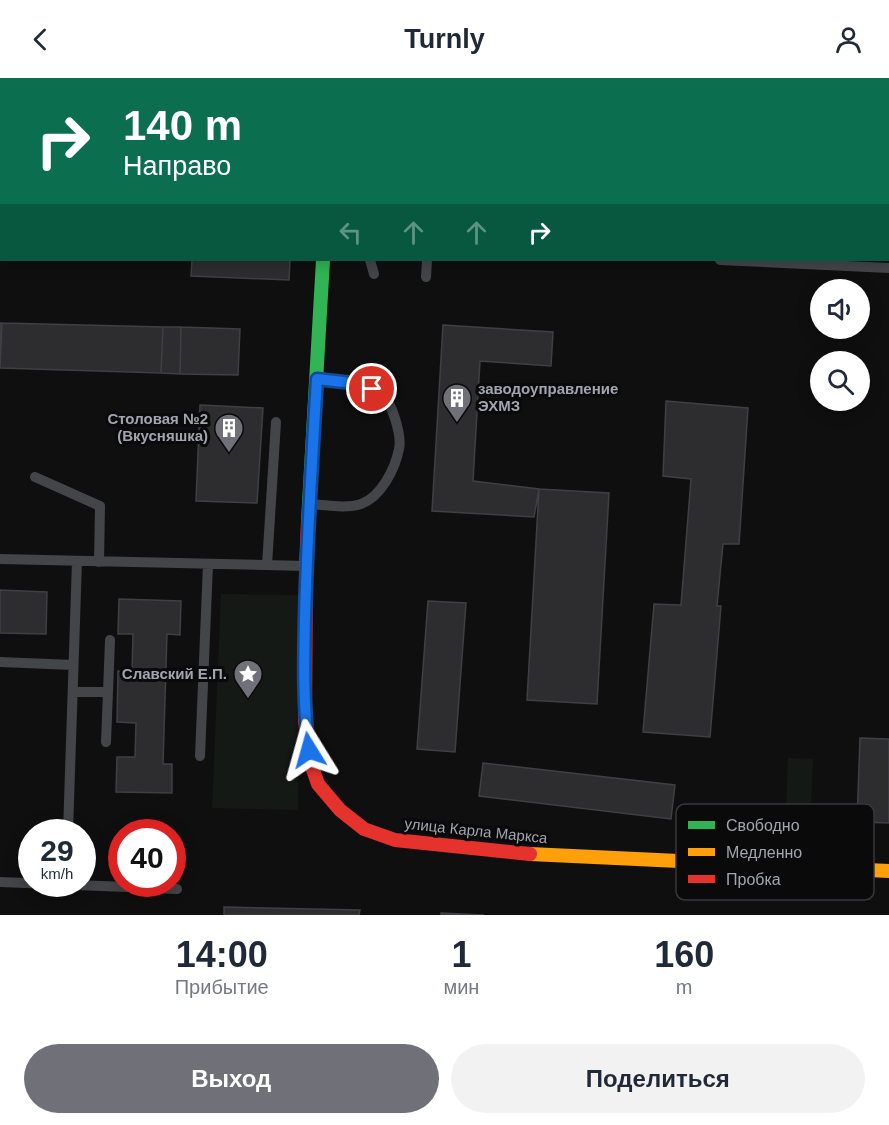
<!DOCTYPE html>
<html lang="ru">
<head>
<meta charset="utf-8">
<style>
	:root { --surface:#fff; --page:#f2f2f3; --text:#1f2937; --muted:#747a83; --accent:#6f7078 }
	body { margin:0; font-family:Helvetica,sans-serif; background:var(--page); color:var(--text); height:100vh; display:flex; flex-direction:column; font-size:22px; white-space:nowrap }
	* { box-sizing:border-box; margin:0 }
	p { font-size:20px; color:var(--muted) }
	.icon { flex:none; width:33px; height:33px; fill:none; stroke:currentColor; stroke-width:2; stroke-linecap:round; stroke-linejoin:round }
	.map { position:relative; height:837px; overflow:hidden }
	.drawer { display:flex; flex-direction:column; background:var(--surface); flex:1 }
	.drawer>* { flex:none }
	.banner { position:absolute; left:0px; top:0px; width:890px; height:183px; box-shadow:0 3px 15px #0003; background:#0b6e4f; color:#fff; overflow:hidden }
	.buttons { position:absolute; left:810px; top:201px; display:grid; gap:12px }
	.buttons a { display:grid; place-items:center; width:60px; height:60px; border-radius:50%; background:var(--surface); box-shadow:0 3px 15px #0003; font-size:30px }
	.speed { position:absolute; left:18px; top:741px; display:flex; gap:12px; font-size:30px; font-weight:700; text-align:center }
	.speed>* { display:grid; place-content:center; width:78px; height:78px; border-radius:50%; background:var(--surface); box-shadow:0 3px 15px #0003; line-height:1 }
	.speed small { font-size:15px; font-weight:400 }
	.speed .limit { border:9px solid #d22; background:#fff; color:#111 }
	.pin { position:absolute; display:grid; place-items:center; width:51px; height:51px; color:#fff; margin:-26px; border:3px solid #fff; border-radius:50%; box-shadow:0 2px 6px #0007 }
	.me { position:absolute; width:66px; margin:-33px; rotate:352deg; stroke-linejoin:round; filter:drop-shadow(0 0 4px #0008) }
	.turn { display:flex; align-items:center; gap:21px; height:126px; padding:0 24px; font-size:27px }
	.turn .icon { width:78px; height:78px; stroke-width:2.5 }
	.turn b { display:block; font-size:42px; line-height:51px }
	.lanes { display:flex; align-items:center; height:57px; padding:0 24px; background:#0003; justify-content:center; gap:30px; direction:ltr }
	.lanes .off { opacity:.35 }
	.eta { display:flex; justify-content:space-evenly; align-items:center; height:102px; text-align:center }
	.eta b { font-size:36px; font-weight:800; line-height:42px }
	.action { display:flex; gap:12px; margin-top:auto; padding:12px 24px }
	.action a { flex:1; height:69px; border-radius:36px; background:var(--accent); color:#fff; font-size:24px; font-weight:800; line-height:69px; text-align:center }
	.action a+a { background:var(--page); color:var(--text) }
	header { display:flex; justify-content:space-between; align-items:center; height:78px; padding:0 24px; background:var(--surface); font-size:27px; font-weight:800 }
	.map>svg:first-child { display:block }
</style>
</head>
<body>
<header><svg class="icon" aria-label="back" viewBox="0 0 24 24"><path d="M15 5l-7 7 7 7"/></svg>Turnly<svg class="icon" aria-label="person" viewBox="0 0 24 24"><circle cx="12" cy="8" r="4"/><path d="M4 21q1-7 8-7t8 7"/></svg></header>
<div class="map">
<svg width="889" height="837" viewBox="0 0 889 837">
	<rect width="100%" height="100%" fill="#0f0f10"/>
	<!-- green -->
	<path fill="#151916" d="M221,516L301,517L298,732L212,730Z
		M788,680L813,681L811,733L786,732Z"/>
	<!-- building -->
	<path fill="#2d2d30" stroke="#3f4043" stroke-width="1.5" d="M0,0H200L220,1L2,2V103Z
		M226,0H268L226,2Z
		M401,0H490L401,2Z
		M888,58H889V174H888Z
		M192,182H290L289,202L191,198Z
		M0,245H2L0,290Z
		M2,245L163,249L161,295L0,290Z
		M443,247L553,254L551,288L480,283L473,403L539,411L534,439L432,433Z
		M163,249H181L180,296L161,295Z
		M181,249L240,251L238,297L180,296Z
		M666,323L748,330L739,466H723L717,528H721L710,659L643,654L654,526L681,527L691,401L663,398Z
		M200,327L263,330L257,425L196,423Z
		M539,411L609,415L597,626L527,622Z
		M0,512L47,514L46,556L0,555Z
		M119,521L181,523L180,557L167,556L163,686H172V715L116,714L117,679H135L136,645L117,644L118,593L132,594L133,556H118Z
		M428,523L466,525L455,674L417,671Z
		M860,660L889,661V745L857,744Z
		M483,685L675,707L671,741L479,718Z
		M224,829L360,832L359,837H224Z
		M441,835L484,837H441Z"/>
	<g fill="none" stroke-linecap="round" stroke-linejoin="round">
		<!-- lane -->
		<path stroke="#444549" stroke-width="10" d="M0,136H2
			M370,182L374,196
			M720,182L889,190
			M426,199L427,182
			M35,399L100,428L99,484
			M310,426C326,427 346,431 361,426C381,419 395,391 399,371C402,358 392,323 381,316C363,303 340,303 319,302
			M0,481L306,488
			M267,487L276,344
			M0,584L73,587
			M73,614H108L110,562
			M106,664L108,614
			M200,678L208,486
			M68,754L77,483
			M0,804L177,811"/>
		<!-- fast -->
		<path stroke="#30b455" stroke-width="14" d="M308,443L323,182"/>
		<!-- slow -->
		<path stroke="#ff9f0a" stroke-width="14" d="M530,776L889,793"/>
		<!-- jam -->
		<path stroke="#e5322d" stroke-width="14" d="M332,0V2
			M308,443L306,488L305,643L311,686L318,706L340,732L364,751L395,762L530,776"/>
	</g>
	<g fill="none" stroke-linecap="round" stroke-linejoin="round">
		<!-- route casing -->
		<g stroke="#114b97" stroke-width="15">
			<path id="route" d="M309,672C303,627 304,584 305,539C307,460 312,381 317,301L361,306L372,311"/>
		</g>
		<!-- route -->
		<use href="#route" stroke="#1a73e8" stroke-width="10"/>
	</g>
	<!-- icons -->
	<defs>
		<g id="building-pin" transform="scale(1.5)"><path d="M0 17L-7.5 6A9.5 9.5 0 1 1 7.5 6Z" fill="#6f7078" stroke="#0a0a0b"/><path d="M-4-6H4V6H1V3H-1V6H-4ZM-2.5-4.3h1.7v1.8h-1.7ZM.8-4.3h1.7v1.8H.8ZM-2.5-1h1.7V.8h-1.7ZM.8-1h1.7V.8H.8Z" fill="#fff"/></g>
		<g id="sight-pin" transform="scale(1.5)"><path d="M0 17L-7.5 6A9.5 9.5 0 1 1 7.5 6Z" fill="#6f7078" stroke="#0a0a0b"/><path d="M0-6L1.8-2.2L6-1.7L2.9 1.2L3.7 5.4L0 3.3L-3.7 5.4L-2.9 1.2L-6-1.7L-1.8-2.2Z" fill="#fff"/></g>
	</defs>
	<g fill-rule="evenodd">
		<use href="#building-pin" x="457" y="320"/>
		<use href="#building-pin" x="229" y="350"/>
		<use href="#sight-pin" x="248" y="596"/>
	</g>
	<g text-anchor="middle" stroke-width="6" stroke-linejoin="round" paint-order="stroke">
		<!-- poi labels -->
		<g font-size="15" font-weight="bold" fill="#a2a5b0" stroke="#0a0a0b" text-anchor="end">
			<text x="478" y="316" text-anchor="start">заводоуправление<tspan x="478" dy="17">ЭХМЗ</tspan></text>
			<text x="208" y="346">Столовая №2<tspan x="208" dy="17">(Вкусняшка)</tspan></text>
			<text x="227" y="601">Славский Е.П.</text>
		</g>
		<!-- street labels -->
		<g font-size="15" fill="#a2a5b0" stroke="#0a0a0b">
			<text transform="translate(476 753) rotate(6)" y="5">улица Карла Маркса</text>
		</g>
	</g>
	<!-- legend -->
	<rect x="676" y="726" width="198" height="96" rx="9" fill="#0a0a0b" stroke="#38383d" stroke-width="1.5"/>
	<rect x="688" y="743" width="27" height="8" fill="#30b455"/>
	<rect x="688" y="770" width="27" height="8" fill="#ff9f0a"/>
	<rect x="688" y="797" width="27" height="8" fill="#e5322d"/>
	<g font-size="16" fill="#a2a5b0">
		<text x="726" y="753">Свободно</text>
		<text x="726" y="780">Медленно</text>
		<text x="726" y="807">Пробка</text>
	</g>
</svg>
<div class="buttons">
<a><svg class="icon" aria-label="sound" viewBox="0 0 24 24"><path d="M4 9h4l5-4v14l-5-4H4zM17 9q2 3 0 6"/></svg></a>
<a><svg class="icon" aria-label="search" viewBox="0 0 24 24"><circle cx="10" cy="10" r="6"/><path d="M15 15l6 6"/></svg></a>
</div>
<div class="speed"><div>29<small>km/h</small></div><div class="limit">40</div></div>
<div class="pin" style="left:372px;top:311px;background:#d93025"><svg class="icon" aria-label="arrive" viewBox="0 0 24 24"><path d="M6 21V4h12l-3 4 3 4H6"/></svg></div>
<svg class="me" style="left:309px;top:672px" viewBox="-20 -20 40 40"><path d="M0-17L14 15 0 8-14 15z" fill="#1a73e8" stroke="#fff" stroke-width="4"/></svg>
<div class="banner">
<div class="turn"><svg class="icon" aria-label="right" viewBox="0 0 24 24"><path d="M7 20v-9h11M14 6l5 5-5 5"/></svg><div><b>140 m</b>Направо</div></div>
<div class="lanes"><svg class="icon off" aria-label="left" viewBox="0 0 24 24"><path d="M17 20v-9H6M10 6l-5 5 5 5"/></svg><svg class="icon off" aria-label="ahead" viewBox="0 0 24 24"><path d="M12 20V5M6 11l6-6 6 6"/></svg><svg class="icon off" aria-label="ahead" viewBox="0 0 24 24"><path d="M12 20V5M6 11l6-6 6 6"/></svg><svg class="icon" aria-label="right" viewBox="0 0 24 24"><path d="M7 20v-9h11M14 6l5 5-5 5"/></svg></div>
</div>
</div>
<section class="drawer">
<div class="eta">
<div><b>14:00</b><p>Прибытие</p></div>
<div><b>1</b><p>мин</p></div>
<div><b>160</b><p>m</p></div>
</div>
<div class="action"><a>Выход</a><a>Поделиться</a></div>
</section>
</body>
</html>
